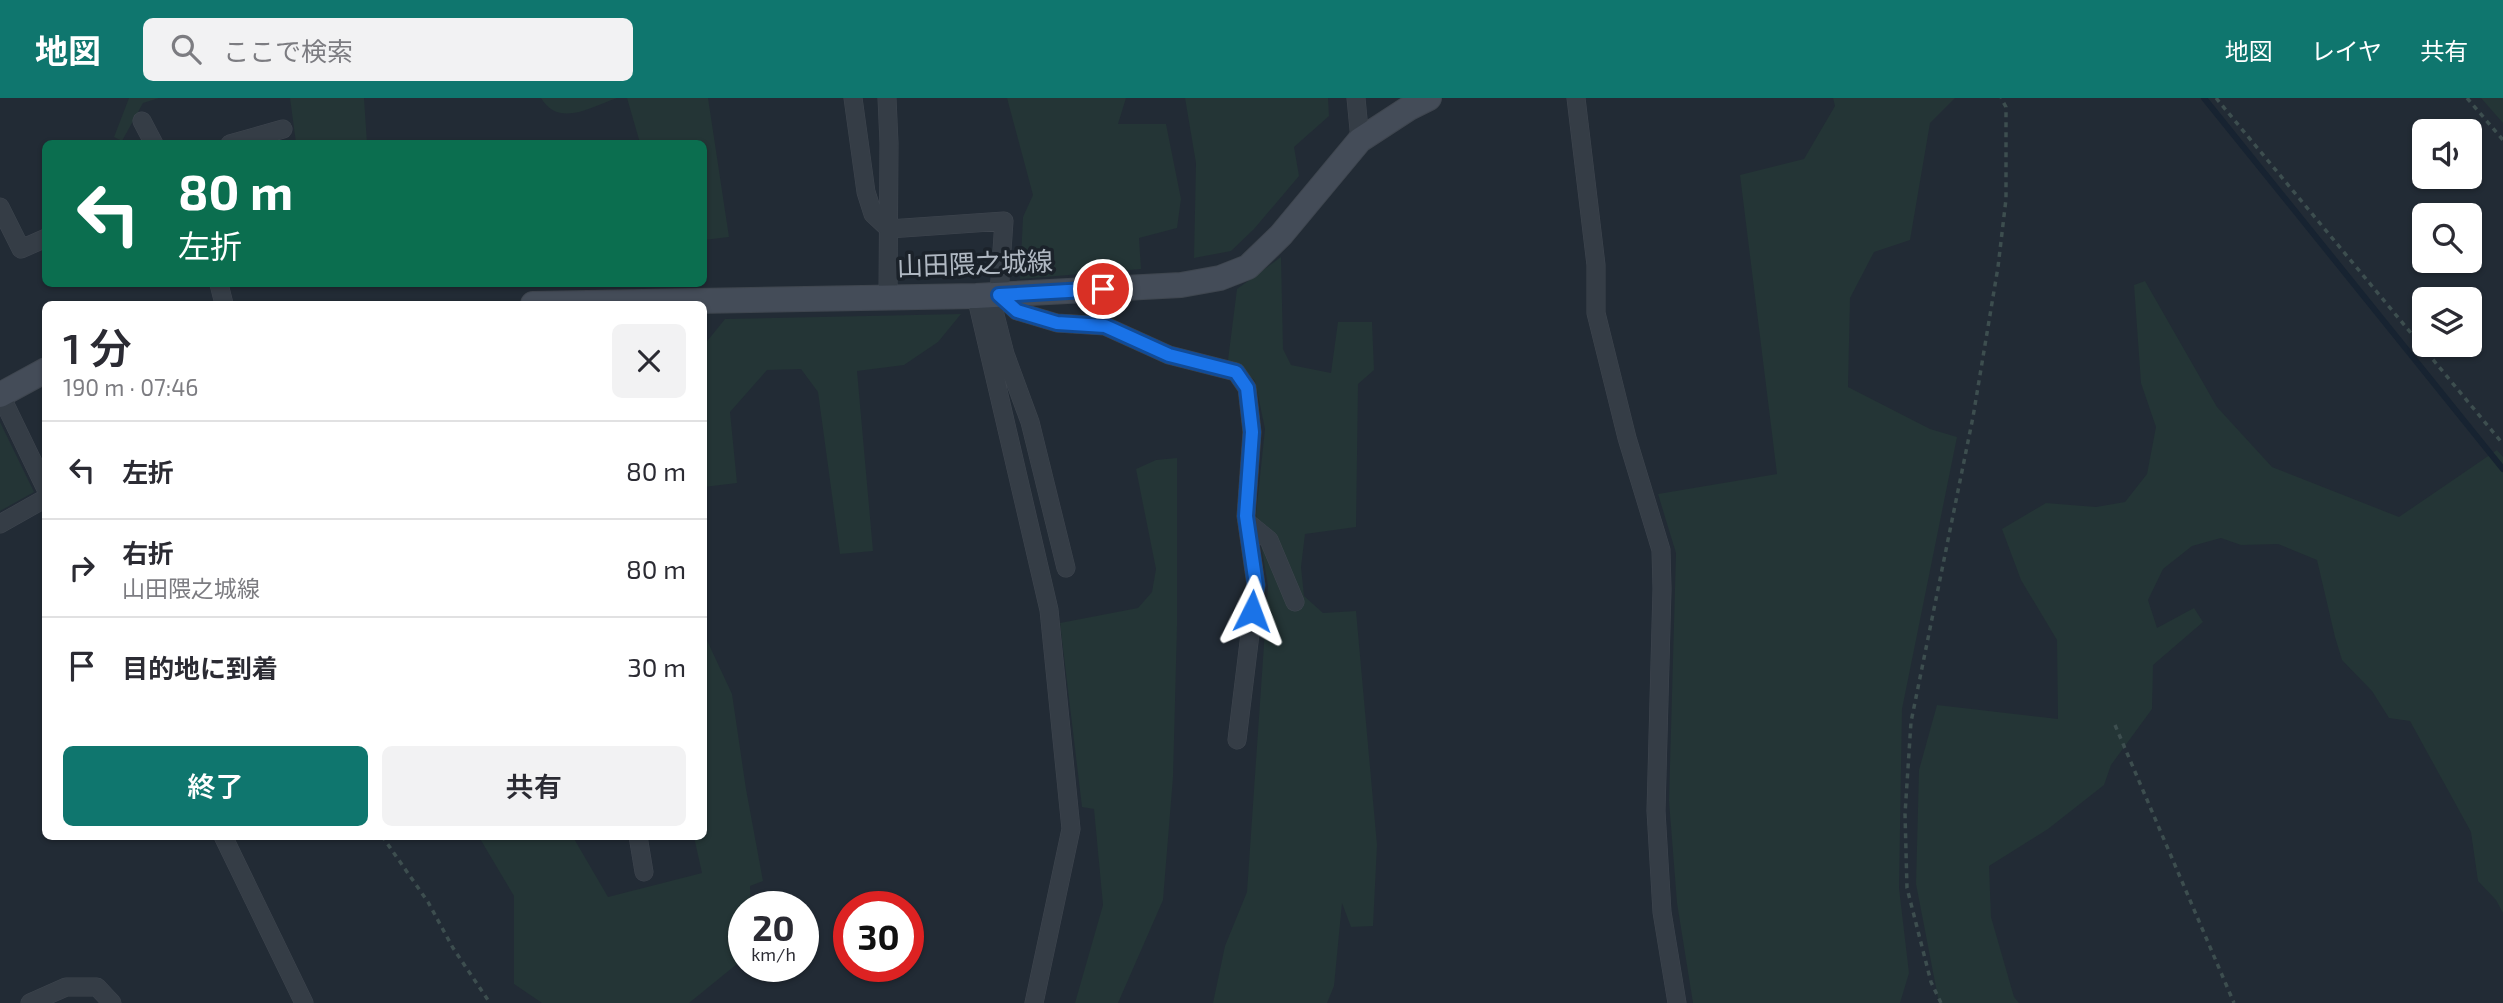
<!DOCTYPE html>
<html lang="ja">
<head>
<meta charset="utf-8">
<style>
	:root { --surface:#fff; --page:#f2f2f3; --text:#2b2b33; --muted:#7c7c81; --line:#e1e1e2; --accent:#0f766e }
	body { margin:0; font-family:"Exo 2","Noto Sans JP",sans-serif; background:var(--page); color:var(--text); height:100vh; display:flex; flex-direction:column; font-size:26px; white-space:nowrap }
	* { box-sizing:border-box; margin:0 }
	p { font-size:23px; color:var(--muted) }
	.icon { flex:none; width:38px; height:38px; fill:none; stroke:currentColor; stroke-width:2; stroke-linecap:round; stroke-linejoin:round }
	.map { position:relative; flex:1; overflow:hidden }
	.side { position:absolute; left:42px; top:203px; width:665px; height:539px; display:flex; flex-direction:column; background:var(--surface); border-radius:10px; box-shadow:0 2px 5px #0004 }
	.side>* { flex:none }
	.banner { position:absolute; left:42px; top:42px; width:665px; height:147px; border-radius:10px; box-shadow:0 2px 5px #0004; background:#0b6e4f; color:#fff; overflow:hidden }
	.tools { position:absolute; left:2412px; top:21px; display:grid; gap:14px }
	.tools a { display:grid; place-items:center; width:70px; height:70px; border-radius:10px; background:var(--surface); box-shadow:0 2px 5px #0004; font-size:35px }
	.speed { position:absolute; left:728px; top:793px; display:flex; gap:14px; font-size:35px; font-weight:700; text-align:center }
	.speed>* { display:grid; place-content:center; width:91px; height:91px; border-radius:50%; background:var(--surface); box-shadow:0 2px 5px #0004; line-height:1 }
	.speed small { font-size:18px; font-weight:400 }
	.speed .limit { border:10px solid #d22; background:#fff; color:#111 }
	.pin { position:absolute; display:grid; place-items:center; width:60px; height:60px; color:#fff; margin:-30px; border:4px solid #fff; border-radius:50%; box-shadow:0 2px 7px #0007 }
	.me { position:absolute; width:77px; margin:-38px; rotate:3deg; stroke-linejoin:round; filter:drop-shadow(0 0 5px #0008) }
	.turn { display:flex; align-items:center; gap:24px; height:147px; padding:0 21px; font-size:32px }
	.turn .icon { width:91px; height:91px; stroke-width:2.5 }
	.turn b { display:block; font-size:49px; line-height:60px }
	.round { display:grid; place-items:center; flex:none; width:74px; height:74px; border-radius:10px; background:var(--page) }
	.head { display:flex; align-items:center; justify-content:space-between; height:119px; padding:0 21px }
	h1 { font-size:42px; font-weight:600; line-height:52px }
	.primary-button { display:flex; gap:14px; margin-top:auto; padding:14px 21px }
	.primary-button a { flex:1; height:80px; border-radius:10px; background:var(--accent); color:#fff; font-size:28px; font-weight:600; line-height:80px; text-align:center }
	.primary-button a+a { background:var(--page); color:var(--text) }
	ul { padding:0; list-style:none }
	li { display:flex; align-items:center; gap:21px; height:98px; padding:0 21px; border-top:2px solid var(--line) }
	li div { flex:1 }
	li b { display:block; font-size:26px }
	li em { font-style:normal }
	header { display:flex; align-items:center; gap:42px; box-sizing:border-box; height:98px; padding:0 35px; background:var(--accent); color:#fff }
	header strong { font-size:33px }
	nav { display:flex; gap:38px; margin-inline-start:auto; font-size:24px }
	.search { width:490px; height:63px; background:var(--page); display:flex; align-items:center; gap:18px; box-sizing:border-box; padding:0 24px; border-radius:10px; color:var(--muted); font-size:26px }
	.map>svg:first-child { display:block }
</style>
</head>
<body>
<header>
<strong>地図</strong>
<div class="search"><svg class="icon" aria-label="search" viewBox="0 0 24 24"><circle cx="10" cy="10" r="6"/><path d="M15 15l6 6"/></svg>ここで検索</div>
<nav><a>地図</a><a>レイヤ</a><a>共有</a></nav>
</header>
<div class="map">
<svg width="2503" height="905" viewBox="0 0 2503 905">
	<rect width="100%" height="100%" fill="#222b35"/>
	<!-- green -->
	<path fill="#243536" d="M129,0H159L143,5L122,43L114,39Z
		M290,0H364L367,45H296Z
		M541,0H617C591,9 559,30 541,0Z
		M627,0H708L729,139L704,142V46L640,45Z
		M1007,0H1126L1118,26H1166L1181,101L1177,130L1139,140L1141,171L1020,181L1023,119L1033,97Z
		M1185,0H1328L1329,18L1294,49L1299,78L1254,131L1231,153L1194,160L1196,65Z
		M1833,0H1955L1930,25L1910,142L1874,154L1850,200L1848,289L1930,331L1957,339L1902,611L1899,790L1909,875L1900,905H1693L1677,805L1669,703L1676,455L1658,396L1777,376L1740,77L1804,61L1835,8Z
		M2481,0H2503V25Z
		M1281,159L1283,251L1291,267L1331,275L1338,224H1372L1374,272L1358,286L1356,429L1305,436L1301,469L1304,498L1323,515L1356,513L1377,747L1373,828L1351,829L1342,805L1334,888L1327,905H1213L1225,848L1247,794L1268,488L1256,416L1265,331L1255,283L1241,269L1228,262L1237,191Z
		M2145,183L2217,309L2272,369L2399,419L2497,352L2503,359V815L2496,802L2478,783L2471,734L2410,623L2389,620L2372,593L2342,562L2335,539L2317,462L2278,446L2241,447L2221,440L2192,448L2163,471L2148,502L2157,530L2194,510L2203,524L2153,567L2152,611L2111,667L2104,687L2048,731L1989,768L1991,819L2014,899L2019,905H1939L1916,786L1919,672L1937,607L2058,621L2057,542L2021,482L2002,431L2046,405L2096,409L2125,404L2147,376L2156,329L2141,285L2134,187Z
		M961,216L938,244L904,267L857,273L873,453L840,456L818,294L801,271L767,272L730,314L737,385L704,389V247L725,221Z
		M0,324L34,394L0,413Z
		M1177,360V528L1173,679L1163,802L1118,905H1075L1103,807L1094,711L1082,709L1060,525L1138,510L1152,494L1156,471L1136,371L1156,362Z
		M704,536L732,596L746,691L763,783L750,788L751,808H744V856L737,866L689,905H542L514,886V798L479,739H573L608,799L702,775L694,739L704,738Z"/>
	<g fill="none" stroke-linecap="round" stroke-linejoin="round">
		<!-- stream -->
		<path stroke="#172331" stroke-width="6" d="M2204,0L2503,371"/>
		<!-- minor casing -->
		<g stroke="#3f464f" stroke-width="19">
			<path id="minor" d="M853,0L866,94L873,116L889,131L1004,123L999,196L1017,213L1057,225L1105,228L1169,257L1236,274L1247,290L1252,334L1246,418L1256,487L1237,642
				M887,0L889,45L888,199
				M1356,0L1360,42
				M1576,0L1596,167V215L1627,340L1661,452L1662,491L1656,713L1662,814L1677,905
				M142,23L154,46
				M230,46L283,31
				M0,109L21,151L46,140
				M219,186L224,206
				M990,197L1005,256L1030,324L1066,470
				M976,198L1049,512L1071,731L1034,905
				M0,296L46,391
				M1247,424L1269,442L1295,504
				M0,426L46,400
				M223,738L304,905
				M638,738L644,774
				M30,905L66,889H97L112,905"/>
		</g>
		<!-- secondary casing -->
		<g stroke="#3f464f" stroke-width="26">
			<path id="secondary" d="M533,206L976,198L1181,187L1220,180L1248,169L1281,137L1360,42L1409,10L1429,0
				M0,297L46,272"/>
		</g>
		<!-- path -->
		<path stroke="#3d4e4f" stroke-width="3.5" stroke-dasharray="5 5" stroke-linecap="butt" d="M2216,0L2503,346
			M2467,0L2503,42
			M2115,627L2234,905
			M382,738L428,804L453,850L490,905
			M1941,905L1931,884L1907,790L1905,716L1911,624L1973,319L1998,169L2006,101V9L2001,0"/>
		<!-- minor -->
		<use href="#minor" stroke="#353d46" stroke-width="18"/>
		<!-- secondary -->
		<use href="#secondary" stroke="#444c58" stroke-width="24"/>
	</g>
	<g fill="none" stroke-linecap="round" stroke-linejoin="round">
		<!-- route casing -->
		<g stroke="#114b97" stroke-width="18">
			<path id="route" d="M1103,191L999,197L1017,213L1057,225L1105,228L1169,257L1236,274L1247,290L1252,334L1246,418L1256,487L1252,513"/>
		</g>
		<!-- route -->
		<use href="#route" stroke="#1a73e8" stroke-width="12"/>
	</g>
	<g text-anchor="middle" stroke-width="7" stroke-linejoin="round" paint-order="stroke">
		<!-- street labels -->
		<g font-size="26" fill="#b0b8c2" stroke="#1b222a">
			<text transform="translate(975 166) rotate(-2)" y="9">山田隈之城線</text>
		</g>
	</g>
</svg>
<div class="tools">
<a><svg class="icon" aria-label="sound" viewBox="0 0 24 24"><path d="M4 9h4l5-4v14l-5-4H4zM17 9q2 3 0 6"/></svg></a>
<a><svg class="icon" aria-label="search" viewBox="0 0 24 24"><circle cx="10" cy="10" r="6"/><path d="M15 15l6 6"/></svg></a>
<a><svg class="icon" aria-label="layers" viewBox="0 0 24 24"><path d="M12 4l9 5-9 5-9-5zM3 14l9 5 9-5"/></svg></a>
</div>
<div class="speed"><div>20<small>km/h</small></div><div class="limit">30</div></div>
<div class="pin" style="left:1103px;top:191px;background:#d93025"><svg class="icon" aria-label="arrive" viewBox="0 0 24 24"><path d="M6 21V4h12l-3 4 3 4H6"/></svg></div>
<svg class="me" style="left:1252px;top:513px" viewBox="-20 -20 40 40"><path d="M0-17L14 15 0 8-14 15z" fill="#1a73e8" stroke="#fff" stroke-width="4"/></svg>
<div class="banner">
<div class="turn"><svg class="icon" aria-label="left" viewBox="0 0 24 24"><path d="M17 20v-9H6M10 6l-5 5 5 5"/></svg><div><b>80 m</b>左折</div></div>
</div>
<section class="side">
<div class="head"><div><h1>1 分</h1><p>190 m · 07:46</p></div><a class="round"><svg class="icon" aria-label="close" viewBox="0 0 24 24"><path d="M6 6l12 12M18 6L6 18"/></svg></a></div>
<ul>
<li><svg class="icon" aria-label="left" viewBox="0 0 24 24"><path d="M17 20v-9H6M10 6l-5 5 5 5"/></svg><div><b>左折</b></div><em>80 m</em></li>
<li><svg class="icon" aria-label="right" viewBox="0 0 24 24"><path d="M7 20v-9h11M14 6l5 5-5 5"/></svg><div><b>右折</b><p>山田隈之城線</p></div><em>80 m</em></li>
<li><svg class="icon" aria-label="arrive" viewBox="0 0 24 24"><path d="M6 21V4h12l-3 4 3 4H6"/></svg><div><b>目的地に到着</b></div><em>30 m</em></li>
</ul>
<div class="primary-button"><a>終了</a><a>共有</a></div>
</section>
</div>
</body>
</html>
